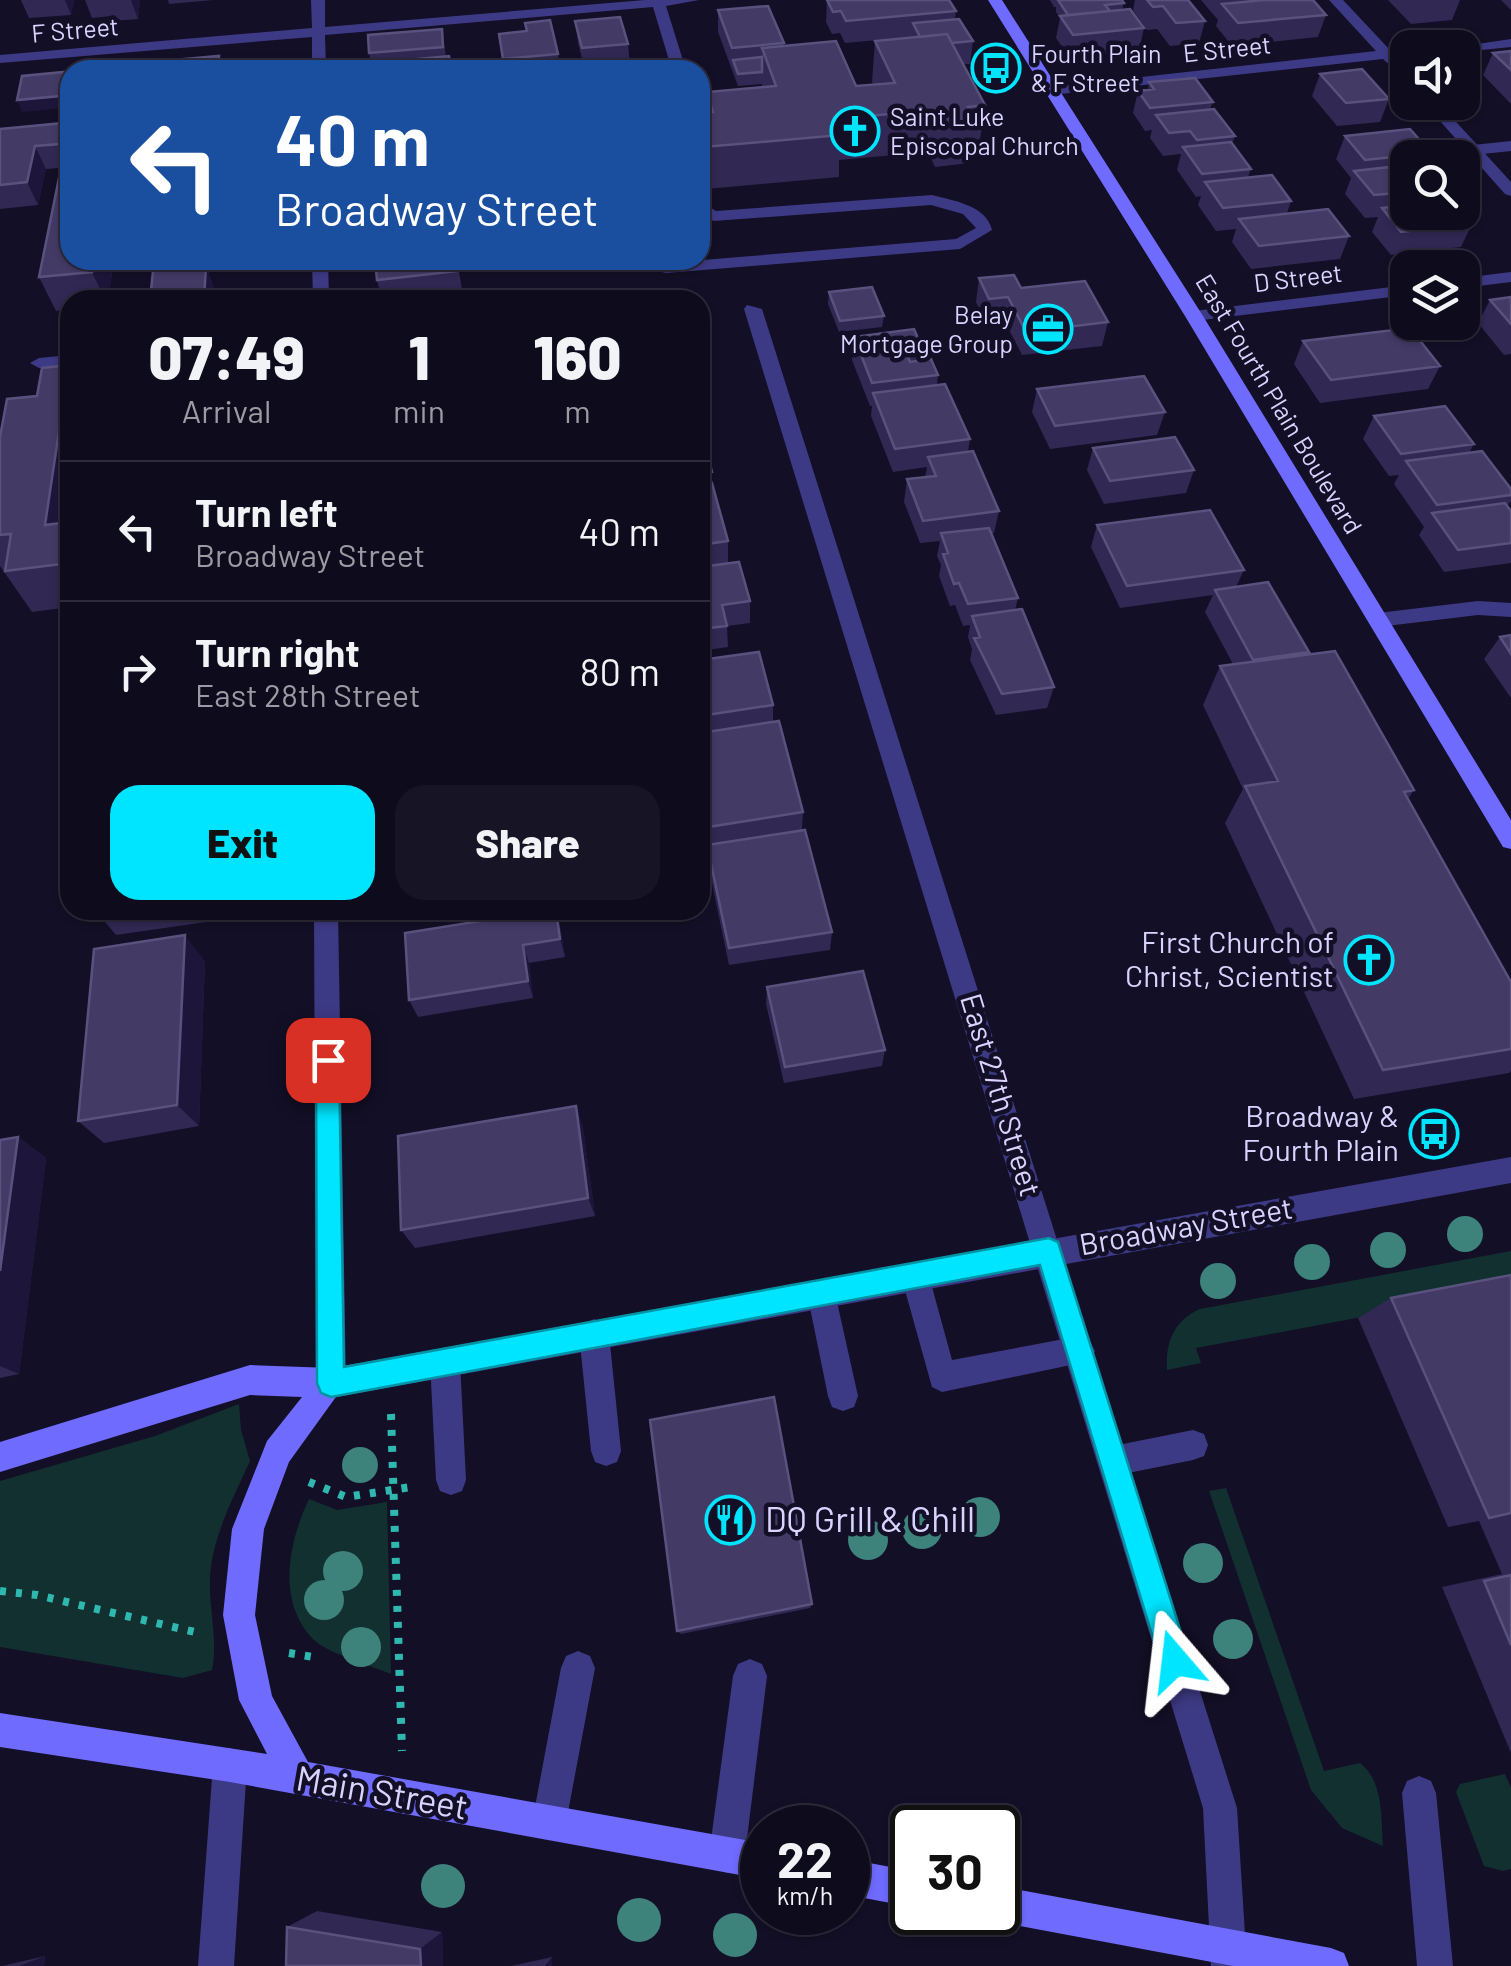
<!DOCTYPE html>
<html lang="en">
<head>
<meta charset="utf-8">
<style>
	:root { --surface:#0e0b1c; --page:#171425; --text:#f1f3f6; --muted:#9b9ba3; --line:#2e2b3b; --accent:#00e5ff }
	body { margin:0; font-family:Barlow,sans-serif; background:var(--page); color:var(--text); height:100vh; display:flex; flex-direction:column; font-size:38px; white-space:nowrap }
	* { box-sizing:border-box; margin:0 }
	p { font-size:32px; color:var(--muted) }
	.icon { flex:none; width:55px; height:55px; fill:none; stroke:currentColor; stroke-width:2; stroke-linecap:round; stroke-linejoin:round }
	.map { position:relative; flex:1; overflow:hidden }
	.details { position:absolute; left:60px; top:290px; width:650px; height:630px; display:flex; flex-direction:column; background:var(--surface); border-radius:30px; box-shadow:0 2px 8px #0004,0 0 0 2px var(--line) }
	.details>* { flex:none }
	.banner { position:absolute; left:60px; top:60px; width:650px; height:210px; border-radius:30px; box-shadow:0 2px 8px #0004,0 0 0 2px var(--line); background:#1a4fa0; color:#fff; overflow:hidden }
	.tools { position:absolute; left:1390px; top:30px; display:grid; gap:20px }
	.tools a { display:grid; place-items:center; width:90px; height:90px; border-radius:20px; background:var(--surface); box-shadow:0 2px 8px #0004,0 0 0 2px var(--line); font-size:50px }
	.speed { position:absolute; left:740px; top:1805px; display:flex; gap:20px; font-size:50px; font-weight:700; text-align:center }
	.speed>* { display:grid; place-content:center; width:130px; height:130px; border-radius:50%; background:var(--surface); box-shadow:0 2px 8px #0004,0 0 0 2px var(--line); line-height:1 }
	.speed small { font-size:25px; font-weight:400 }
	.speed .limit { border:5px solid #111; border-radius:15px; background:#fff; color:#111 }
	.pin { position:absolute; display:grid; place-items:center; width:85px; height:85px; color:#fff; margin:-42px; border-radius:20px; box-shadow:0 5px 15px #0006 }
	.me { position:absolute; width:110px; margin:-55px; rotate:343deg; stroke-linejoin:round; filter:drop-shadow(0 0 8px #0008) }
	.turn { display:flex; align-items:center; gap:35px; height:210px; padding:0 50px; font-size:45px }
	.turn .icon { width:130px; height:130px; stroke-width:2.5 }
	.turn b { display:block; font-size:70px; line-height:85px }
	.eta { display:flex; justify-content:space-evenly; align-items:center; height:170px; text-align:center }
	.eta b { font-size:60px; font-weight:800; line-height:70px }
	.primary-button { display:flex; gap:20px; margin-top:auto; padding:20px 50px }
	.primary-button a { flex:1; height:115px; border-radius:30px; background:var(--accent); color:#111; font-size:40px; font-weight:800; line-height:115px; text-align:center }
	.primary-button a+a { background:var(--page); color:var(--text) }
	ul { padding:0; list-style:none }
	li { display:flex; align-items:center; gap:30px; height:140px; padding:0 50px; border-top:2px solid var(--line) }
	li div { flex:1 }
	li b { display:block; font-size:38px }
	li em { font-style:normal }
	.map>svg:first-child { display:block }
</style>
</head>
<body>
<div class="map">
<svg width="1511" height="1966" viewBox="0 0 1511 1966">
	<rect width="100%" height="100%" fill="#130f26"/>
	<!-- green -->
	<path fill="#12302f" d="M1511,1251V1289L1196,1348L1201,1363L1167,1370C1165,1343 1174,1320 1200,1309Z
		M239,1404L241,1430L250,1461C235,1494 216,1530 211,1566C206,1601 219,1636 212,1670L183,1678L0,1647V1481L155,1436Z
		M1226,1488L1324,1771L1360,1763C1384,1781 1381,1820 1383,1846L1342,1828L1311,1790L1209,1491Z
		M309,1499L337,1510L387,1502L391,1674C372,1666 326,1653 313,1639C276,1601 289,1541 309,1499Z
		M1505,1774L1511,1788V1869L1503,1871L1484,1866L1456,1792L1460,1784Z"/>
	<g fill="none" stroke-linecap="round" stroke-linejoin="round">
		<!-- path -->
		<path stroke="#2fb8b0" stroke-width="8" stroke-dasharray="6 10" stroke-linecap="butt" d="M391,1414L402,1751
			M309,1482L346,1497L411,1487
			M0,1591L37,1595L199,1633
			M289,1653L313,1657"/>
		<!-- service -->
		<path fill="#3d3a85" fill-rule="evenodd" d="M1511,141V151L1473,155L1465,150L1473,145Z
			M932,195C954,201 986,205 992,230L960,249L666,273L646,268L640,260L666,263L956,239L976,228L963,214L931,205L714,221L700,216V201L716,211Z
			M213,260H237L201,276L177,300H159L189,268Z
			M70,355V365L39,368L30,363L39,358Z
			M915,1262L925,1266L929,1276L952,1360L1080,1336L1090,1341L1095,1351L1090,1361L942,1392L932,1387L901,1276L905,1266Z
			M821,1279L831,1283L835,1293L858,1396L854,1407L843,1411L832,1407L828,1396L807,1293L811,1283Z
			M594,1319L604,1324L609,1334L621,1451L617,1462L606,1466L595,1462L591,1451L579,1334L584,1324Z
			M445,1347L455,1352L460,1362L466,1480L462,1491L451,1495L440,1491L436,1480L430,1362L435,1352Z
			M1193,1430L1204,1434L1208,1445L1204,1456L1193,1460L1113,1476L1102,1472L1098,1461L1102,1450L1113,1446Z
			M578,1651L590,1656L595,1668L566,1823L561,1835L549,1840L537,1835L532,1823L561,1668L566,1656Z
			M750,1659L762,1664L767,1676L745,1855L739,1867L727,1873L715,1867L709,1855L733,1676L738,1664Z
			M1419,1776L1431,1781L1436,1793L1453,1966H1417L1402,1793L1407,1781Z"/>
		<!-- minor -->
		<path fill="#3d3a85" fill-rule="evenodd" d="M311,0H325V27L645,0H699L666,6L686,70H672L653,7L325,35L326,70H312V37L0,63V55L312,28Z
			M1329,0H1343L1390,50L1408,48V56L1397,57L1408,69V82L1383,59L1051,95L1044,91L1051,87L1376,51Z
			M1511,39V47L1462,52V48H1451Z
			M1423,102H1438L1511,182V196L1505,194Z
			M312,260H328L329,300H313Z
			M1511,272V282L1462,288V278Z
			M1408,285V295L1194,321L1185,316L1194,311Z
			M747,305L762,309L1237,1808L1247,1966H1211L1203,1808L744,309Z
			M1478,601L1511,603V617L1478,615L1378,627L1368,620L1378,613Z
			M314,910H338L346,1383L342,1394L331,1398L320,1394L316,1383Z
			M230,1748L242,1753L247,1765L234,1966H198L213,1765L218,1753Z"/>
		<!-- tertiary -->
		<path fill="#3d3a85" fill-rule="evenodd" d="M1511,1157V1183L331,1398L320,1394L316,1383L320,1372L331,1368Z"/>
		<!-- secondary -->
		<path fill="#6f6bff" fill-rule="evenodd" d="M988,0H1002L1203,316L1511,820V849L1503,847L1185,316Z
			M250,1365L331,1368L342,1372L346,1383L289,1462L264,1529L255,1615L272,1696L308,1762L762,1843V1879L230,1782L0,1747V1713L267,1754L239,1700L223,1615L232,1529L267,1441L302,1397L250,1395L0,1472V1442Z
			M848,1859L912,1871V1907L848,1895Z
			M998,1886L1331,1948L1344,1953L1349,1966H1233L998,1922L984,1912H998Z"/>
	</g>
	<!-- trees -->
	<g fill="#3d827b">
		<circle cx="1465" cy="1234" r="18"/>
		<circle cx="1388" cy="1250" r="18"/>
		<circle cx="1312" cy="1262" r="18"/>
		<circle cx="1218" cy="1281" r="18"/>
		<circle cx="360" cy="1465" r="18"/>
		<circle cx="980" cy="1517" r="20"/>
		<circle cx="922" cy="1529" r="20"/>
		<circle cx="868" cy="1540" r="20"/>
		<circle cx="1203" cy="1563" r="20"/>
		<circle cx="343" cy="1571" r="20"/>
		<circle cx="324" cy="1600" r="20"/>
		<circle cx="1233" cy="1639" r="20"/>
		<circle cx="361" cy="1647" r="20"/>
		<circle cx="443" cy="1886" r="22"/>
		<circle cx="639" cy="1920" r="22"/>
		<circle cx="735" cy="1935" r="22"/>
	</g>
	<!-- wall -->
	<path fill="#312854" d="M21,0H74L71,15L29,18Z
		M85,0H140L138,19L113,21L111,16L92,18Z
		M168,0H214L169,4Z
		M827,0L956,11L955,19L973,41L970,64H963L985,105L979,147L972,148L970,163L935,167L928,152L839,160V177L706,189L700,169V113H708L707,92L762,87V84L738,86L718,32V10L784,43V46L856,86L874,85L872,82L875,41L911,37L845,43L840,33L832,34L826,22Z
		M1050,0H1122L1124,3L1122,10L1144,28L1139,51L1069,57L1056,38L1060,18L1056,12V7H1054Z
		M1135,0H1188L1205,21L1199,43L1170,46L1157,29L1147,30L1133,10Z
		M1201,0H1313L1326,15L1318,37L1232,46L1216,26L1218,20Z
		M1388,0H1460L1452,20L1411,24Z
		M1501,0H1511V10Z
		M575,21L628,44L630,66L585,70L578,43Z
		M442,29L446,57L371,63L369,53Z
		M499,34L558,54L560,70H505Z
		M1511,51V104L1483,75L1493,53Z
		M1320,74L1389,99L1380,122L1337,126L1312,96Z
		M1149,82L1213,102L1210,109L1235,136L1232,144L1251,169L1248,177L1291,201L1287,213L1349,236L1340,259L1251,269L1232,242L1236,229L1216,231L1198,205L1201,196L1196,197L1177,170L1181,154L1163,156L1150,138L1152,130L1145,131L1133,113L1138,91L1148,90Z
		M0,129L70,138V167L46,169L38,205L0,209Z
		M1345,136L1431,153L1429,158H1408V212L1472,224L1461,247L1391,255L1372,232L1378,217L1365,218L1345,194L1351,178L1336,159Z
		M114,260L108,300H70V309L56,311L39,277Z
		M375,260H457L463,295L411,300H382L377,280Z
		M979,278L1108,322L1102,346L1022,355L1004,320L985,322L976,302Z
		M829,292L884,316L882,327L839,332L828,304Z
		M1511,297V354L1504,355L1478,323L1490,300Z
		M854,337L920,343L918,361L938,375L937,385L970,439L968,452L999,511L994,533L991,534L1018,598L1015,610L1054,687L1047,708L996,715L970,660L972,649L968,637L970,625L963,626L955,605L950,606L939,576L941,565L937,556L940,541L920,543L904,502L907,479L925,477L927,467L893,472L871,416L872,406H870L852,360Z
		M1303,341L1440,366L1428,389L1320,403L1294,364Z
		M70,365V607L32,612L0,566V437L37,396Z
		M1037,389L1165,412L1157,435L1050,449L1032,412Z
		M1374,416L1474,444L1469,453L1511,489V501L1507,506L1511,511V563L1444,572L1419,535L1424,527L1394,484L1399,475L1389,476L1363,439Z
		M700,426L712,472V484L728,541V563L750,601V623L727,626L728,647L700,651Z
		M1093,448L1194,470L1186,493L1104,504L1087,470Z
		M1097,525L1244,570L1236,587L1309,652L1307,654L1414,790L1408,799L1511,982V1071L1509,1073L1354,1099L1225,823L1243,789L1203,705L1220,666L1233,664L1205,612L1213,595L1120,608L1091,547Z
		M1511,635V698L1484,659L1500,637Z
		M700,660L773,705V722L803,812L802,830L832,932L830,950L729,965L708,864V845L700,806Z
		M102,910H214L213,921L116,935L101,917Z
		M560,927L565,957L529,963L533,998L418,1017L409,1000Z
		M205,961L199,1126L104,1143L78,1121Z
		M767,987L885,1050L882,1066L784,1083L766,1004Z
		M576,1106L583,1128L595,1216L415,1248L401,1230Z
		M18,1137L46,1158L19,1374L0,1378V1140Z
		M1511,1275V1753L1442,1587L1502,1574L1479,1521L1448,1527L1358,1318L1391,1298Z
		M812,1604L810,1608L681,1634L677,1631Z
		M317,1911L442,1932L443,1966L287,1927Z
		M45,1956L44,1966H2Z
		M552,1957V1966H511Z"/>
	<!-- shaded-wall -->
	<path fill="#1d163a" d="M65,0H74L71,15Z
		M131,0H140L138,19Z
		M64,72L69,84L65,108L22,112L17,100Z
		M64,123L70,138V167L60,144Z
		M35,146L46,169L38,205L27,182Z
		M94,260H114L108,300H105L92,272Z
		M206,266L219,300H204Z
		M64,398L70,409V563L45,525Z
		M205,910H214L213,921Z
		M556,910L560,927L565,957L560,939Z
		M185,935L205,961L199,1126L177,1105Z
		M523,945L529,963L533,998L528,981Z
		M576,1106L583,1128L595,1216L588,1198Z
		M18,1137L46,1158L19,1374L0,1366V1271Z
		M442,1932L443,1966H421L420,1949Z
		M45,1956L44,1966H19Z
		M552,1957V1966H545Z"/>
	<!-- building -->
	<path fill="#433a66" stroke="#5a527e" stroke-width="2.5" d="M827,0H949L956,11L846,21L841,11L833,12Z
		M1058,0H1122L1124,3L1105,5L1110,11L1068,15Z
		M1147,0H1188L1205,21L1176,23L1163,6L1153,7Z
		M1264,0H1313L1326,15L1238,23L1222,4Z
		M768,6L784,43L732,48L718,10Z
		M1130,9L1144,28L1073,35L1060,16Z
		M620,17L628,44L582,48L575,21Z
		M959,19L973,41L952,43L947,34L920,37L913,23Z
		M550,20L558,54L503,59L499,34L527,31L525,23Z
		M442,29L443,47L369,53L368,35Z
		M947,34L985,105L968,107L976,121L940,124L933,110L834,119L841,135L704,147L700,132V113L713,112L707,92L776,86L762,48L836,41L856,86L895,83L875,41Z
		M1511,51V70L1493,53Z
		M219,56L218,70H140L141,63Z
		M449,56L451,70H364L363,64Z
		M762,57V72L738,74L733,60Z
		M1362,69L1389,99L1346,103L1320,74Z
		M64,72L60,96L17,100L22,76Z
		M1195,78L1213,102L1150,108L1138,91L1154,89L1149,82Z
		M1214,109L1235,136L1197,140L1190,131L1169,133L1156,115Z
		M64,123L60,144L35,146L27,182L0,185V129Z
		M1410,129L1431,153L1365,160L1345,136Z
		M1231,142L1251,169L1202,174L1183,147Z
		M1408,165V192L1374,195L1354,171Z
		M1272,175L1291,201L1223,208L1205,182Z
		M70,177V260H94L92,272L39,277L59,178Z
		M1408,205V212H1462L1472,224L1401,232L1382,208Z
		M1328,209L1349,236L1259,246L1239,219Z
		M375,260H456L458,271L377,280Z
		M206,266L204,300H150L153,271Z
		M1014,275L1021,288L1085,281L1108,322L1026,332L1008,297L989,299L979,278Z
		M872,287L884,316L840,321L829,292Z
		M469,294L470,300H420Z
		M1511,297V324L1490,300Z
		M1410,328L1440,366L1331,380L1303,341Z
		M914,329L920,343L903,345L910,362L931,359L938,375L872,383L854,337Z
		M70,365V397L64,398L45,525L70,522V563L5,571L11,534L0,535V437L7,399L37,396L42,368Z
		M1144,376L1165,412L1055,426L1037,389Z
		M945,384L970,439L895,449L873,393Z
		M1445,406L1474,444L1401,454L1374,416Z
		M700,426L712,472L700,473Z
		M1175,437L1194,470L1110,481L1093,448Z
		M973,451L999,511L923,521L907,479L936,476L928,457Z
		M1482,451L1511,489V495L1437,505L1406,461Z
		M712,483L728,541L700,545V485Z
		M1505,503L1511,511V543L1458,550L1432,513Z
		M1210,510L1244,570L1127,586L1097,525Z
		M989,528L1018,598L968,604L959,583L954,584L943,554L948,553L941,533Z
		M739,562L750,601L722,605L727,626L700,629V567Z
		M1268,582L1309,652L1253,660L1215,590Z
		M1022,609L1054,687L1002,694L974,638L980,637L972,616Z
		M1511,635V654L1500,637Z
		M1335,651L1414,790L1404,792L1511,982V1049L1383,1070L1245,786L1278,781L1220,666Z
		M759,652L773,705L700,716V689H702L700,679V660Z
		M779,721L803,812L708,827L700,791V733Z
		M805,830L832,932L729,948L707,845Z
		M102,910H149L101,917Z
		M550,910H556L560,939L523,945L528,981L409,1000L405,933Z
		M185,935L177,1105L78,1121L94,949Z
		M863,971L885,1050L785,1067L767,987Z
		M576,1106L588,1198L401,1230L398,1136Z
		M18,1137L0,1271V1140Z
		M1511,1275V1513L1489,1518L1391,1298Z
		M774,1397L812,1604L677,1631L650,1420Z
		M1511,1575V1645L1484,1581Z
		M287,1927L420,1949L421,1966H286Z"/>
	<!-- route -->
	<path fill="#00e5ff" stroke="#0095a6" stroke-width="2.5" d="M328,1050L336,1053L339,1060L344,1367L1049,1238L1058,1242L1190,1661L1186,1672L1175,1676L1165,1672L1160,1661L1040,1265L331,1397L321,1393L317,1383L316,1060L319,1053Z"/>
	<!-- icons -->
	<defs>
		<g id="bus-ring" transform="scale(2.5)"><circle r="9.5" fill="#130f26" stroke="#00e5ff" stroke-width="1.5"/><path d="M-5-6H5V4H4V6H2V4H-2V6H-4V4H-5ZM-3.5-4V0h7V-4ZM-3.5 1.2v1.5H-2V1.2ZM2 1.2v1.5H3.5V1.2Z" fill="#00e5ff"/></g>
		<g id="church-ring" transform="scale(2.5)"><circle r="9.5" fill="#130f26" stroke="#00e5ff" stroke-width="1.5"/><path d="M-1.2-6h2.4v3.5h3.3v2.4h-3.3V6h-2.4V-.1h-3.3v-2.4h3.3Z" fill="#00e5ff"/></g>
		<g id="office-ring" transform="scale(2.5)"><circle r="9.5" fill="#130f26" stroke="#00e5ff" stroke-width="1.5"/><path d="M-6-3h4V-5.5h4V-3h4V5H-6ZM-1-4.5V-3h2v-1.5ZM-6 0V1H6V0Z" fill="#00e5ff"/></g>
		<g id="restaurant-ring" transform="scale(2.5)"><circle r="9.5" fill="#130f26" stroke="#00e5ff" stroke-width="1.5"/><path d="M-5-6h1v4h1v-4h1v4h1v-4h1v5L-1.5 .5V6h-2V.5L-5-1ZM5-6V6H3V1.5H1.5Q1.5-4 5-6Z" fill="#00e5ff"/></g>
	</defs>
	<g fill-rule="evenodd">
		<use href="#bus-ring" x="996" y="68"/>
		<use href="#church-ring" x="855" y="131"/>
		<use href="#office-ring" x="1048" y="329"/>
		<use href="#church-ring" x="1369" y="960"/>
		<use href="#bus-ring" x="1434" y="1134"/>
		<use href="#restaurant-ring" x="730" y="1520"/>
	</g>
	<g text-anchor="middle" stroke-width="9" stroke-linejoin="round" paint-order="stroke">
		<!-- far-street labels -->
		<g font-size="25" fill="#d9d4ff" stroke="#130f26">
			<text transform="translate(75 30) rotate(-5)" y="9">F Street</text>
			<text transform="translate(1227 49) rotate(-6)" y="9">E Street</text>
			<text transform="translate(1298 278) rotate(-7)" y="9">D Street</text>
			<text transform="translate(1279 404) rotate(59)" y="9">East Fourth Plain Boulevard</text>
		</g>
		<!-- far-poi labels -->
		<g font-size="25" fill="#d9d4ff" stroke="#130f26" text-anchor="start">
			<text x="1031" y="63">Fourth Plain<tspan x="1031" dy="29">&amp; F Street</tspan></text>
			<text x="890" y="126">Saint Luke<tspan x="890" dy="29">Episcopal Church</tspan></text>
			<text x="1013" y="324" text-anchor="end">Belay<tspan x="1013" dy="29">Mortgage Group</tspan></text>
		</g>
		<!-- poi labels -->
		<g font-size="30" fill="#d9d4ff" stroke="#130f26" text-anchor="end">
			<text x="1334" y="953">First Church of<tspan x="1334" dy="34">Christ, Scientist</tspan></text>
			<text x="1399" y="1127">Broadway &amp;<tspan x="1399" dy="34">Fourth Plain</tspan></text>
		</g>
		<!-- street labels -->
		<g font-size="30" fill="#d9d4ff" stroke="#130f26">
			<text transform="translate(1000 1095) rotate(73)" y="10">East 27th Street</text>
			<text transform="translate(1186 1227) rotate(-10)" y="10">Broadway Street</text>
		</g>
		<!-- near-poi labels -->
		<g font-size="35" fill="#d9d4ff" stroke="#130f26" text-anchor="start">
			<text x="765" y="1532">DQ Grill &amp; Chill</text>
		</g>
		<!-- near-street labels -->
		<g font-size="35" fill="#d9d4ff" stroke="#130f26">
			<text transform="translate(382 1793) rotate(10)" y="12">Main Street</text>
		</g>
	</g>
</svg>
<div class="tools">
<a><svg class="icon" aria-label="sound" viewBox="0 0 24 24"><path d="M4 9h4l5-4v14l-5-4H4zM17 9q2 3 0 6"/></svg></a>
<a><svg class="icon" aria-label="search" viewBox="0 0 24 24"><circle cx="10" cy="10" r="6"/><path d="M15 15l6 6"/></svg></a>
<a><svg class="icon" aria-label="layers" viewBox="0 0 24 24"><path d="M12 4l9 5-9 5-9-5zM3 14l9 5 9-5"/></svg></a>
</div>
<div class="speed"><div>22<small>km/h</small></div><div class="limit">30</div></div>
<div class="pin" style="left:328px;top:1060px;background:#d93025"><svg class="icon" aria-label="arrive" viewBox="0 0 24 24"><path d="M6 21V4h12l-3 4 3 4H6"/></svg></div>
<svg class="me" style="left:1175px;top:1661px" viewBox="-20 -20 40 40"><path d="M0-17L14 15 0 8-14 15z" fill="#00e5ff" stroke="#fff" stroke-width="4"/></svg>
<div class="banner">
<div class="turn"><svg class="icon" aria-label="left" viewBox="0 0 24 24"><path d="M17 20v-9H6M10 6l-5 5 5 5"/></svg><div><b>40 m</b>Broadway Street</div></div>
</div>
<section class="details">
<div class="eta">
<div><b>07:49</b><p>Arrival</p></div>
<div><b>1</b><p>min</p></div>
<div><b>160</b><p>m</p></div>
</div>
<ul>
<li><svg class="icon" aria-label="left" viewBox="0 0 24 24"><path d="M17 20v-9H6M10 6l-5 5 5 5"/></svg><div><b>Turn left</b><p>Broadway Street</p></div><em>40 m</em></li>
<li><svg class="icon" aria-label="right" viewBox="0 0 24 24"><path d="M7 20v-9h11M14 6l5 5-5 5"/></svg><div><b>Turn right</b><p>East 28th Street</p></div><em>80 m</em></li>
</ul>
<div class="primary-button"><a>Exit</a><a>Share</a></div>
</section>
</div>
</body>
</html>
